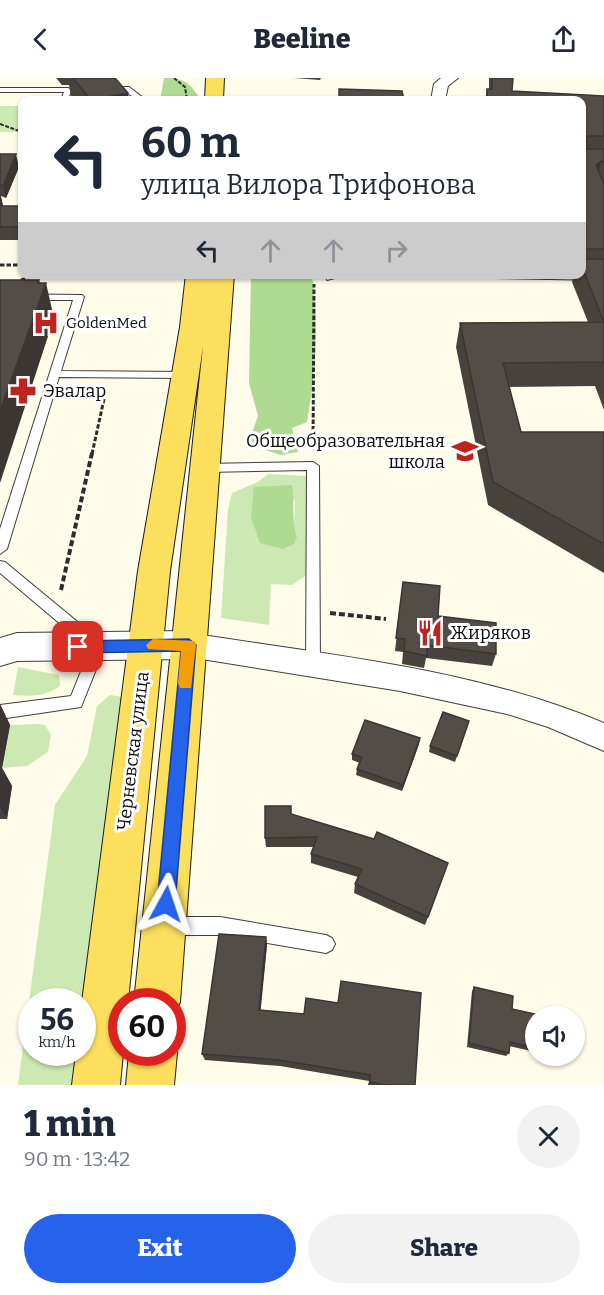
<!DOCTYPE html>
<html lang="en">
<head>
<meta charset="utf-8">
<style>
	:root { --surface:#fff; --page:#f2f2f3; --text:#1f2937; --muted:#747a83; --accent:#2563eb }
	body { margin:0; font-family:Bitter,serif; background:var(--page); color:var(--text); height:100vh; display:flex; flex-direction:column; font-size:22px; white-space:nowrap }
	* { box-sizing:border-box; margin:0 }
	p { font-size:20px; color:var(--muted) }
	.icon { flex:none; width:33px; height:33px; fill:none; stroke:currentColor; stroke-width:2; stroke-linecap:round; stroke-linejoin:round }
	.map { position:relative; height:1007px; overflow:hidden }
	.details { display:flex; flex-direction:column; background:var(--surface); flex:1 }
	.details>* { flex:none }
	.guide { position:absolute; left:18px; top:18px; width:568px; height:183px; border-radius:12px; box-shadow:0 2px 4px #0004; background:#fff; color:var(--text); overflow:hidden }
	.controls { position:absolute; left:525px; top:928px; display:grid; gap:12px }
	.controls a { display:grid; place-items:center; width:60px; height:60px; border-radius:50%; background:var(--surface); box-shadow:0 2px 4px #0004; font-size:30px }
	.speed { position:absolute; left:18px; top:910px; display:flex; gap:12px; font-size:30px; font-weight:700; text-align:center }
	.speed>* { display:grid; place-content:center; width:78px; height:78px; border-radius:50%; background:var(--surface); box-shadow:0 2px 4px #0004; line-height:1 }
	.speed small { font-size:15px; font-weight:400 }
	.speed .limit { border:9px solid #d22; background:#fff; color:#111 }
	.pin { position:absolute; display:grid; place-items:center; width:51px; height:51px; color:#fff; margin:-26px; border-radius:12px; box-shadow:0 3px 9px #0006 }
	.me { position:absolute; width:66px; margin:-33px; rotate:5deg; stroke-linejoin:round; filter:drop-shadow(0 0 4px #0008) }
	.turn { display:flex; align-items:center; gap:21px; height:126px; padding:0 24px; font-size:27px }
	.turn .icon { width:78px; height:78px; stroke-width:2.5 }
	.turn b { display:block; font-size:42px; line-height:51px }
	.lanes { display:flex; align-items:center; height:57px; padding:0 24px; background:#0003; justify-content:center; gap:30px; direction:ltr }
	.lanes .off { opacity:.35 }
	.round { display:grid; place-items:center; flex:none; width:63px; height:63px; border-radius:32px; background:var(--page) }
	.summary { display:flex; align-items:center; justify-content:space-between; height:102px; padding:0 24px }
	h1 { font-size:36px; font-weight:800; line-height:45px }
	.action { display:flex; gap:12px; margin-top:auto; padding:12px 24px }
	.action a { flex:1; height:69px; border-radius:36px; background:var(--accent); color:#fff; font-size:24px; font-weight:800; line-height:69px; text-align:center }
	.action a+a { background:var(--page); color:var(--text) }
	header { display:flex; justify-content:space-between; align-items:center; height:78px; padding:0 24px; background:var(--surface); font-size:27px; font-weight:800 }
	.map>svg:first-child { display:block }
</style>
</head>
<body>
<header><svg class="icon" aria-label="back" viewBox="0 0 24 24"><path d="M15 5l-7 7 7 7"/></svg>Beeline<svg class="icon" aria-label="share" viewBox="0 0 24 24"><path d="M12 15V3M7 8l5-5 5 5M5 13v7h14v-7"/></svg></header>
<div class="map">
<svg width="604" height="1007" viewBox="0 0 604 1007">
	<rect width="100%" height="100%" fill="#fffce9"/>
	<!-- green -->
	<path fill="#cce9b3" fill-rule="evenodd" d="M0,28H22V54H0Z
		M268,396L306,398L308,496L292,507L271,506L269,547L221,540L228,431L232,415L258,404ZM254,409L295,423L294,449L297,458Z
		M18,589L59,597L60,608C46,618 31,619 13,617Z
		M110,617L123,619L82,924H32V975H77L73,1007H18L55,727L87,678L97,628Z
		M38,646L45,647L51,657L48,674L27,688L2,690L10,647Z"/>
	<!-- forest -->
	<path fill="#aeda91" d="M164,0C185,0 190,5 201,22H160Z
		M251,197H312C319,248 316,292 307,344L292,350L298,374L280,377L248,366L258,338L249,305Z
		M292,407C295,424 291,442 297,458L294,466L283,471L260,465L251,439L254,409Z"/>
	<g fill="none" stroke-linecap="round" stroke-linejoin="round">
		<!-- service casing -->
		<g stroke="#3e3e3e" stroke-width="2">
			<path id="service" d="M106,9H129L146,22H138L124,13H103V9Z
				M0,10H68L72,12L67,22H61L64,14H0Z
				M325,196H335V200L327,202Z
				M431,196H604V202L435,199Z
				M0,216L82,217L84,219L61,293L185,294L190,297L185,300L59,299L7,471L0,476V451L73,222H0Z
				M313,384L319,388L320,588L318,592L313,594L308,592L306,588L307,392L206,394L200,390L206,386Z
				M0,483L5,484L103,565L105,569L81,629L0,641V627L71,618L90,571L0,495Z
				M169,839H220L326,857L332,860L335,866L332,872L326,875L220,857H169L163,854L160,848L163,842Z"/>
		</g>
		<!-- minor casing -->
		<g stroke="#3e3e3e" stroke-width="2">
			<path id="minor" d="M441,0H458L448,8L445,22H431L434,6Z
				M189,555C328,577 473,590 604,645V673L548,649L507,636L400,613L189,579L179,575L175,567L179,559Z"/>
		</g>
		<!-- tertiary casing -->
		<g stroke="#3e3e3e" stroke-width="2">
			<path id="tertiary" d="M189,553L201,557L206,567L201,577L189,581L17,583L0,588V560L17,555Z"/>
		</g>
		<!-- primary casing -->
		<g stroke="#1c1c1c" stroke-width="2">
			<path id="primary" d="M206,0H224L223,22H205Z
				M186,196H210L208,220L210,196H234L180,924L172,941V924H134L203,268L170,493L128,924H122L123,975L120,1007H72L76,975H82V924L138,493L180,249Z
				M172,964L177,975L174,1007H126L129,975H172Z"/>
		</g>
		<!-- path-far2 -->
		<path stroke="#2d2d2d" stroke-width="2" stroke-dasharray="4 1.5" stroke-linecap="butt" d="M174,0L185,9L187,22
			M0,46L22,54"/>
		<!-- path-far1 -->
		<path stroke="#2d2d2d" stroke-width="3" stroke-dasharray="4.5 2" stroke-linecap="butt" d="M0,187H22
			M21,202L41,196
			M313,372L314,206
			M92,376L106,312"/>
		<!-- path -->
		<path stroke="#2d2d2d" stroke-width="4" stroke-dasharray="6 3" stroke-linecap="butt" d="M61,512L92,375
			M330,535L386,541"/>
		<!-- service -->
		<use href="#service" fill="#fff" fill-rule="evenodd"/>
		<!-- minor -->
		<use href="#minor" fill="#fff" fill-rule="evenodd"/>
		<!-- tertiary -->
		<use href="#tertiary" fill="#fff" fill-rule="evenodd"/>
		<!-- primary -->
		<use href="#primary" fill="#fcdf5c" fill-rule="evenodd"/>
	</g>
	<!-- wall -->
	<path fill="#48423d" d="M56,0H115L129,22H73L71,19L69,7H62Z
		M294,0H321L320,2Z
		M489,0H513L512,13L604,18V332L595,308L509,309L521,354H604V495L488,427L456,269L460,245L588,244L572,204L574,196H582V22H485L487,11H489Z
		M0,76L19,89L6,120L1,118L3,128H22V162H0Z
		M403,504L438,538L496,576L492,588L426,580L424,590L402,586L403,574L395,573Z
		M0,626L10,647L2,690L12,708L7,741H0Z
		M469,643L455,684L429,674L430,668Z
		M420,660L419,666L402,713L356,697L357,691L360,685L352,682V676Z
		M291,736L445,794L425,847L354,815L355,806L358,799L311,785V776L314,769H266L265,760Z
		M266,859L267,867L260,933L415,1007H368L369,1003L280,988L205,982L202,976Z
		M474,909L534,970L531,973L509,968V975L506,978L467,969L472,913Z"/>
	<!-- shaded-wall -->
	<path fill="#3b3632" d="M128,15L129,22H91Z
		M16,76L19,89L6,120L3,108Z
		M601,83L596,105V87Z
		M0,116L3,128L0,135Z
		M39,202L42,214L46,205L54,240L0,405V333Z
		M0,626L10,647L2,690L12,708L7,741L0,729Z
		M420,660L419,666L402,713L403,707Z
		M266,859L267,867L260,939L259,932Z"/>
	<!-- building -->
	<path fill="#544d47" stroke="#3b3632" stroke-width="1.5" d="M73,0H115L128,15L91,22Z
		M492,0H513L512,13L604,18V58H586V71H604V84L601,83L596,87L604,106V171H582V22H487V11H492Z
		M339,11L402,13L404,22H339Z
		M0,76H16L3,108L0,107Z
		M0,128H22V149H0Z
		M582,181H604V244L582,189Z
		M0,202H39L38,205H46L0,333Z
		M604,244V287L603,284L503,285L521,354H604V466L493,404L460,245Z
		M403,504L440,508L438,538L496,545V576L427,567V578L404,573L405,561L396,560Z
		M443,634L469,643L457,678L430,668Z
		M365,642L420,660L403,707L357,691L362,679L352,676Z
		M265,728H291V736L374,761L377,754L448,785L428,839L355,806L362,791L311,776L317,759L265,760Z
		M219,856L266,859L259,932L304,936L306,920L338,925L341,903L421,915L415,1007H385L370,1004V997L279,982L202,976Z
		M474,909L513,918L512,931L535,936L534,970L510,964L509,975L469,965Z"/>
	<!-- route -->
	<path fill="#2563eb" stroke="#184099" stroke-width="1.5" d="M189,561L196,567L175,826L172,833L166,835L159,833L157,826L181,573L78,575L70,569L78,563Z"/>
	<!-- slow -->
	<path fill="#f59e0b" d="M153,561L194,563L196,567L191,610H180L178,605L181,573L148,571L146,567Z"/>
	<!-- icons -->
	<defs>
		<g id="hospital-bare" transform="scale(2.07)"><path d="M-5-5h3v3.5h4V-5h3V5h-3V1.5h-4V5h-3Z" fill="#bd2321" stroke="#fff" stroke-width="2.5" paint-order="stroke"/></g>
		<g id="pharmacy-bare" transform="scale(2.07)"><path d="M-2-6h4v4h4v4h-4v4h-4v-4h-4v-4h4Z" fill="#bd2321" stroke="#fff" stroke-width="2.5" paint-order="stroke"/></g>
		<g id="school-bare" transform="scale(2.07)"><path d="M0-5L7-2L0 1L-7-2ZM-4 1L0 2.5L4 1V4Q0 6-4 4Z" fill="#bd2321" stroke="#fff" stroke-width="2.5" paint-order="stroke"/></g>
		<g id="restaurant-bare" transform="scale(2.07)"><path d="M-5-6h1v4h1v-4h1v4h1v-4h1v5L-1.5 .5V6h-2V.5L-5-1ZM5-6V6H3V1.5H1.5Q1.5-4 5-6Z" fill="#bd2321" stroke="#fff" stroke-width="2.5" paint-order="stroke"/></g>
	</defs>
	<g fill-rule="evenodd">
		<use href="#hospital-bare" x="46" y="245"/>
		<use href="#pharmacy-bare" x="23" y="313"/>
		<use href="#school-bare" x="465" y="373"/>
		<use href="#restaurant-bare" x="430" y="555"/>
	</g>
	<g text-anchor="middle" stroke-width="6" stroke-linejoin="round" paint-order="stroke">
		<!-- far-poi labels -->
		<g font-size="15" fill="#0b0b0b" stroke="#fff" text-anchor="start">
			<text x="66" y="250">GoldenMed</text>
		</g>
		<!-- poi labels -->
		<g font-size="18" fill="#0b0b0b" stroke="#fff" text-anchor="start">
			<text x="43" y="319">Эвалар</text>
			<text x="445" y="369" text-anchor="end">Общеобразовательная<tspan x="445" dy="21">школа</tspan></text>
			<text x="450" y="561">Жиряков</text>
		</g>
		<!-- street labels -->
		<g font-size="18" fill="#0b0b0b" stroke="#fff">
			<text transform="translate(133 673) rotate(-83)" y="6">Черневская улица</text>
		</g>
	</g>
</svg>
<div class="controls">
<a><svg class="icon" aria-label="sound" viewBox="0 0 24 24"><path d="M4 9h4l5-4v14l-5-4H4zM17 9q2 3 0 6"/></svg></a>
</div>
<div class="speed"><div>56<small>km/h</small></div><div class="limit">60</div></div>
<div class="pin" style="left:78px;top:569px;background:#d93025"><svg class="icon" aria-label="arrive" viewBox="0 0 24 24"><path d="M6 21V4h12l-3 4 3 4H6"/></svg></div>
<svg class="me" style="left:166px;top:826px" viewBox="-20 -20 40 40"><path d="M0-17L14 15 0 8-14 15z" fill="#2563eb" stroke="#fff" stroke-width="4"/></svg>
<div class="guide">
<div class="turn"><svg class="icon" aria-label="left" viewBox="0 0 24 24"><path d="M17 20v-9H6M10 6l-5 5 5 5"/></svg><div><b>60 m</b>улица Вилора Трифонова</div></div>
<div class="lanes"><svg class="icon" aria-label="left" viewBox="0 0 24 24"><path d="M17 20v-9H6M10 6l-5 5 5 5"/></svg><svg class="icon off" aria-label="ahead" viewBox="0 0 24 24"><path d="M12 20V5M6 11l6-6 6 6"/></svg><svg class="icon off" aria-label="ahead" viewBox="0 0 24 24"><path d="M12 20V5M6 11l6-6 6 6"/></svg><svg class="icon off" aria-label="right" viewBox="0 0 24 24"><path d="M7 20v-9h11M14 6l5 5-5 5"/></svg></div>
</div>
</div>
<section class="details">
<div class="summary"><div><h1>1 min</h1><p>90 m · 13:42</p></div><a class="round"><svg class="icon" aria-label="close" viewBox="0 0 24 24"><path d="M6 6l12 12M18 6L6 18"/></svg></a></div>
<div class="action"><a>Exit</a><a>Share</a></div>
</section>
</body>
</html>
